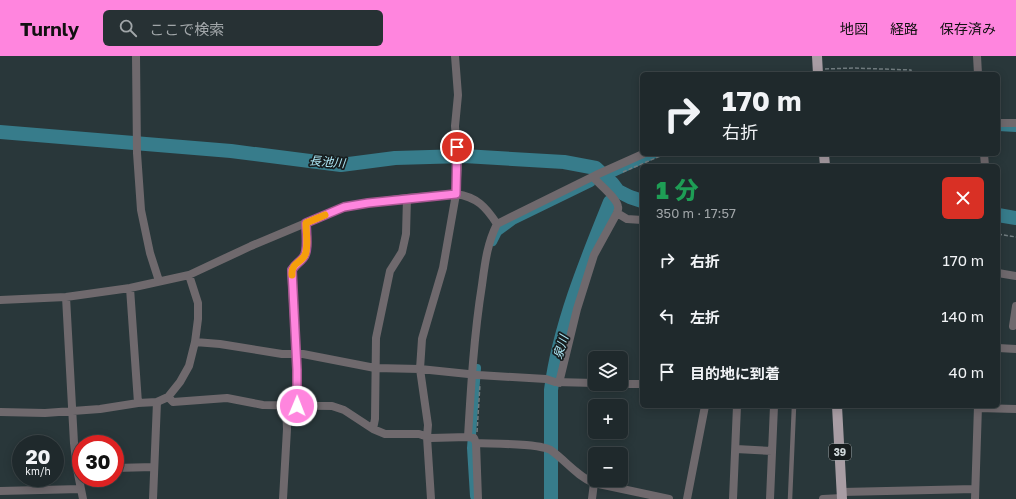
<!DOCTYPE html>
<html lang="ja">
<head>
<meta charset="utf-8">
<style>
	:root { --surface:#1f292c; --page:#273134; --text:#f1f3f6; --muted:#a1a6a9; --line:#3c4548; --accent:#ff85de }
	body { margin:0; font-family:"Golos Text","Noto Sans JP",sans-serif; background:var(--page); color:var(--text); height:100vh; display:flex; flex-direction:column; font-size:15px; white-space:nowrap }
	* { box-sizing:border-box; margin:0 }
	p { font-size:13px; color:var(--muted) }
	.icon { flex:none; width:22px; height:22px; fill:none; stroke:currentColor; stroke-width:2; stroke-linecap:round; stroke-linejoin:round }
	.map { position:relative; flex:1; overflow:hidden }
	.sheet { position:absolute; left:640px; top:108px; width:360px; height:244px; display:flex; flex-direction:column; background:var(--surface); border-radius:6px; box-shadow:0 2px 10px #0003,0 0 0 1px var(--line) }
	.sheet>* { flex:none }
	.hud { position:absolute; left:640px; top:16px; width:360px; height:84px; border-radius:6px; box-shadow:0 2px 10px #0003,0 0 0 1px var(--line); background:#1f292c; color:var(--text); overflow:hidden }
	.controls { position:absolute; left:588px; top:295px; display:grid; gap:8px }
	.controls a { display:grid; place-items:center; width:40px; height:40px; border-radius:6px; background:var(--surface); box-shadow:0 2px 10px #0003,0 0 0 1px var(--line); font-size:20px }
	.speed { position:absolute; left:12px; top:379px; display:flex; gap:8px; font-size:20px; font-weight:700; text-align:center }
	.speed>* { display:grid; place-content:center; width:52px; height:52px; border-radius:50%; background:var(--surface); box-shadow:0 2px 10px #0003,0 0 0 1px var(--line); line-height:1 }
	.speed small { font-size:10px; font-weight:400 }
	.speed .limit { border:6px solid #d22; background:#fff; color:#111 }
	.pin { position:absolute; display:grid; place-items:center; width:34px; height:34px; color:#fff; margin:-17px; border:2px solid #fff; border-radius:50%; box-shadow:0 1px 4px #0007 }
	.me { position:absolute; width:44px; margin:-22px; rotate:1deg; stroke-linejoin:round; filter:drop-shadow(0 0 3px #0008) }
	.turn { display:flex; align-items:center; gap:14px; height:84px; padding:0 16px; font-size:18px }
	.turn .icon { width:52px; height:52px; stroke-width:2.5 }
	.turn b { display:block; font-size:28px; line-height:34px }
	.round { display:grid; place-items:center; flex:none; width:42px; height:42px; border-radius:6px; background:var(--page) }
	.head { display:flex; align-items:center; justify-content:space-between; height:68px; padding:0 16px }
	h1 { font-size:24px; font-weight:800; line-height:30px; color:#1e9e55 }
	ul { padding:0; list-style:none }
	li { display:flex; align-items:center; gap:12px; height:56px; padding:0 16px }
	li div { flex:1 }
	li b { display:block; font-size:15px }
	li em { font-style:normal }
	header { display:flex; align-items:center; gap:24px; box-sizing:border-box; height:56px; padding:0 20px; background:var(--accent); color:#111 }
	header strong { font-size:19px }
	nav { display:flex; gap:22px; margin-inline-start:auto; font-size:14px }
	.search { width:280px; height:36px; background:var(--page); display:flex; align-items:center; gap:10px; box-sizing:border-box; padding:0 14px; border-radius:6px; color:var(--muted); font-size:15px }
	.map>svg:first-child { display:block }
</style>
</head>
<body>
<header>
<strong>Turnly</strong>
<div class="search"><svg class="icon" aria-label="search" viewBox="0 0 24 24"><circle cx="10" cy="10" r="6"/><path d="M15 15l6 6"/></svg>ここで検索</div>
<nav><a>地図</a><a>経路</a><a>保存済み</a></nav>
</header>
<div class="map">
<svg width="1016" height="443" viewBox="0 0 1016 443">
	<rect width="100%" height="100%" fill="#29373a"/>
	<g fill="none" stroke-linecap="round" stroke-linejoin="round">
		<!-- canal -->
		<path stroke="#377c8b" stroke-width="8" d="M998,71L1016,72
			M602,122L655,98
			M493,186L498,176L513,165L591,127
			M474,440L471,392L477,312"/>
		<!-- river -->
		<path stroke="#377c8b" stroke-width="14" d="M0,76L231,95L341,109L395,102L464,100L564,106L596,112L612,127L618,135L630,141L642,145
			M998,159L1016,162
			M551,443V334C559,271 586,205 610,146"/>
		<!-- path -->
		<path stroke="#727d80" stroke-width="1.5" stroke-dasharray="4 2" stroke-linecap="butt" d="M825,13L853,12L911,14V18
			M623,116L665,98
			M998,178L1016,181
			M477,376L480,328"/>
		<!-- service -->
		<path stroke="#6f696d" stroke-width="4.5" d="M790,443L794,350"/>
		<!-- minor -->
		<path stroke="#6f696d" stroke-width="8" d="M136,0L137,97L141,154L150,197L159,225
			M977,0L978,18
			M998,67H1016
			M984,98L985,110
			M407,142L406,178L402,196L390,215L376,282L375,363L373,373L385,378H419L431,382L468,381L474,382L476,387C492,388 542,387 552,395C567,406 577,420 594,427L669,443
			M617,157L627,163L642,164
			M998,217L1016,220
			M130,232L138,347
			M66,241L74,387L77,413L83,443
			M0,244L66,241L130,232L189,219L251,190L344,151L368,147L407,142L456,138C477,141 486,151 497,168
			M1013,270L1016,250
			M195,286L220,288L282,298H303L375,312L420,313L478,319L546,323L555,326L595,327
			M998,292L1016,293
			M559,327L577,253L594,199L617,157C617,155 619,153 618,151C618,143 598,127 593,121
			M621,328H642
			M168,341L173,346L227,342L263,349L332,350L344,354L373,373
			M297,350V314L291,214C295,208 299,207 303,202C309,196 306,176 306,167
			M978,352L1016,353
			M0,356L45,357L100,353L138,347L157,346L168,341L180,326L189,310L195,286L198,263V247L189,219
			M468,381C471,330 474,279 482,229C485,207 487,188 497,168L596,119L643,98
			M476,387L478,443
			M736,393L772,395
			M115,412L154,411
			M0,435L81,433
			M842,436L975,433
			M153,443L157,346
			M283,443L287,373L286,350
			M431,443L427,381L428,369L420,313L422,283L443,212L456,138L458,108L455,70L458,39L455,0
			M592,443L594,427
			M687,443L705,350
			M733,443L737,350
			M770,443L774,350
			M823,443L842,442
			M975,443L978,350"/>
		<!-- primary -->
		<path stroke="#a89da4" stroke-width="10" d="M817,0L818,18
			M824,98L825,110
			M837,350L842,443"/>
	</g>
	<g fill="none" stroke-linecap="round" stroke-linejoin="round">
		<!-- route casing -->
		<g stroke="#a65690" stroke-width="10">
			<path id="route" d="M297,350V314L292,214C295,208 299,207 303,202C309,196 306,176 306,167L344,151L368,147L456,138L457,91"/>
		</g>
		<!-- route -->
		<use href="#route" stroke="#ff85de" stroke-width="7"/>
		<!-- slow -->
		<path stroke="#f59e0b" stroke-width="7" d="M292,219C291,205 304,207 306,196C308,187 306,176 306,167L325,159"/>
	</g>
	<g text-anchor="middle" stroke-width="3.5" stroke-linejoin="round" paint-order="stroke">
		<!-- shield labels -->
		<rect fill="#171d1e" stroke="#989fa1" stroke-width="1" x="829" y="388" width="22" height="16" rx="3"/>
		<g font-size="10" font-weight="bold" fill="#cfd7d9">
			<text x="840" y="400">39</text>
		</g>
		<!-- water labels -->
		<g font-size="12" font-style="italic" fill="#afe9f7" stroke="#171d1e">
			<text transform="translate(327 106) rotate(5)" y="4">長池川</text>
			<text transform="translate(561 291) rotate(-73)" y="4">泉川</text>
		</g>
	</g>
</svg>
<div class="controls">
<a><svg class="icon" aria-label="layers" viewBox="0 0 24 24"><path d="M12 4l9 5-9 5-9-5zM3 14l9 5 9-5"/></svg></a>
<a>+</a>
<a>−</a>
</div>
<div class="speed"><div>20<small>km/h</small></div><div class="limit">30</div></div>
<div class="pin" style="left:457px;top:91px;background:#d93025"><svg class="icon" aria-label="arrive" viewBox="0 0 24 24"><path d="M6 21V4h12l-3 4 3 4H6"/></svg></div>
<svg class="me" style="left:297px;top:350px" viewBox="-20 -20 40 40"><circle r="17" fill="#ff85de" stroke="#fff" stroke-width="3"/><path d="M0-11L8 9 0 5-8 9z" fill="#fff"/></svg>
<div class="hud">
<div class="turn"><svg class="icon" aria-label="right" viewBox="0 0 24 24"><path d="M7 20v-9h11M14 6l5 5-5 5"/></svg><div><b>170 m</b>右折</div></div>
</div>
<section class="sheet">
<div class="head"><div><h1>1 分</h1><p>350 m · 17:57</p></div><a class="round" style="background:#d93025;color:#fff"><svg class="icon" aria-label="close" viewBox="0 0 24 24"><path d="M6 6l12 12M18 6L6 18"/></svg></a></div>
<ul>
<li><svg class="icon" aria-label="right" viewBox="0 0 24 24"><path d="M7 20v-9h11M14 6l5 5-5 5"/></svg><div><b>右折</b></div><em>170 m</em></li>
<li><svg class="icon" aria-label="left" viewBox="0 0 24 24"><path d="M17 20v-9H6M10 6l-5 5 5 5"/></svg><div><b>左折</b></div><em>140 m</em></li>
<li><svg class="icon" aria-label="arrive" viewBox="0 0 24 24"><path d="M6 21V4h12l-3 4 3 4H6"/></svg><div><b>目的地に到着</b></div><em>40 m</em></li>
</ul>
</section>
</div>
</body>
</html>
